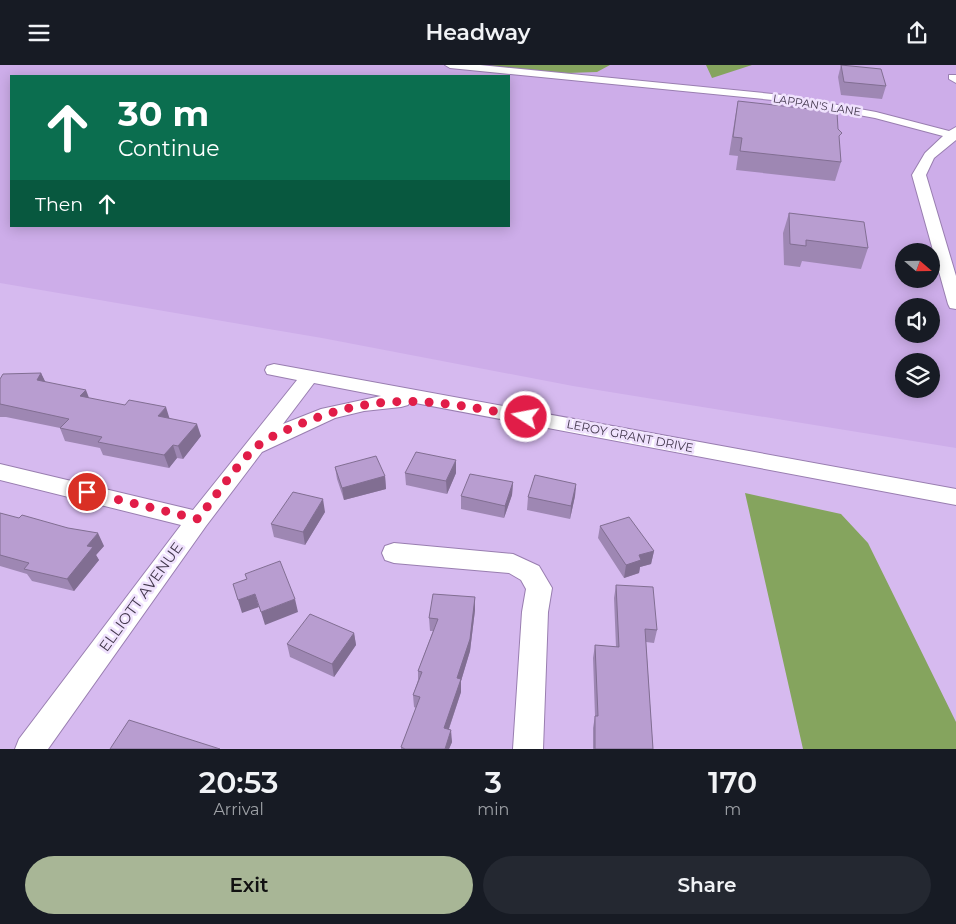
<!DOCTYPE html>
<html lang="en">
<head>
<meta charset="utf-8">
<style>
	:root { --surface:#171b24; --page:#242831; --text:#f1f3f6; --muted:#9ea1a6; --accent:#a8b696 }
	body { margin:0; font-family:Montserrat,sans-serif; background:var(--page); color:var(--text); height:100vh; display:flex; flex-direction:column; font-size:19px; white-space:nowrap }
	* { box-sizing:border-box; margin:0 }
	p { font-size:16px; color:var(--muted) }
	.icon { flex:none; width:28px; height:28px; fill:none; stroke:currentColor; stroke-width:2; stroke-linecap:round; stroke-linejoin:round }
	.map { position:relative; height:684px; overflow:hidden }
	.sheet { display:flex; flex-direction:column; background:var(--surface); flex:1 }
	.sheet>* { flex:none }
	.banner { position:absolute; left:10px; top:10px; width:500px; height:152px; border-radius:0px; box-shadow:0 2px 12px #0003; background:#0b6e4f; color:#fff; overflow:hidden }
	.needle { width:32px; rotate:110deg }
	.buttons { position:absolute; left:895px; top:178px; display:grid; gap:10px }
	.buttons a { display:grid; place-items:center; width:45px; height:45px; border-radius:50%; background:var(--surface); box-shadow:0 2px 12px #0003; font-size:25px }
	.pin { position:absolute; display:grid; place-items:center; width:42px; height:42px; color:#fff; margin:-21px; border:2px solid #fff; border-radius:50%; box-shadow:0 1px 5px #0007 }
	.me { position:absolute; width:55px; margin:-28px; rotate:281deg; stroke-linejoin:round; filter:drop-shadow(0 0 4px #0008) }
	.turn { display:flex; align-items:center; gap:18px; height:105px; padding:0 25px; font-size:22px }
	.turn .icon { width:65px; height:65px; stroke-width:2.5 }
	.turn b { display:block; font-size:35px; line-height:42px }
	.then { display:flex; align-items:center; height:48px; padding:0 25px; background:#0003; gap:10px; font-size:19px }
	.eta { display:flex; justify-content:space-evenly; align-items:center; height:85px; text-align:center }
	.eta b { font-size:30px; font-weight:600; line-height:35px }
	.action { display:flex; gap:10px; margin-top:auto; padding:10px 25px }
	.action a { flex:1; height:58px; border-radius:30px; background:var(--accent); color:#111; font-size:20px; font-weight:600; line-height:58px; text-align:center }
	.action a+a { background:var(--page); color:var(--text) }
	header { display:flex; justify-content:space-between; align-items:center; height:65px; padding:0 25px; background:var(--surface); font-size:22px; font-weight:600 }
	.map>svg:first-child { display:block }
</style>
</head>
<body>
<header><svg class="icon" aria-label="menu" viewBox="0 0 24 24"><path d="M4 6h16M4 12h16M4 18h16"/></svg>Headway<svg class="icon" aria-label="share" viewBox="0 0 24 24"><path d="M12 15V3M7 8l5-5 5 5M5 13v7h14v-7"/></svg></header>
<div class="map">
<svg width="956" height="684" viewBox="0 0 956 684">
	<rect width="100%" height="100%" fill="#d6baef"/>
	<!-- built -->
	<path fill="#cdade9" fill-rule="evenodd" d="M0,0H956V383L573,321L322,273L0,218ZM11,11H509V161H11ZM904,186H931V214H904ZM904,241H931V269H904ZM904,296H931V324H904Z"/>
	<!-- forest -->
	<path fill="#85a45e" d="M465,0H610L597,7L567,8Z
		M706,0H752L712,13Z
		M745,428L841,449L868,478L956,657V684H803Z"/>
	<g fill="none" stroke-linecap="round" stroke-linejoin="round">
		<!-- minor casing -->
		<g stroke="#997eb0" stroke-width="2">
			<path id="minor" d="M445,0H480L783,30L876,47L949,66L956,62V75L934,93L926,110L956,211V244L950,243L948,239L912,110L925,88L943,71L875,53L783,36L450,3Z
				M949,10H956V18L949,14Z
				M274,299L956,424V440L410,337L408,340L401,342L364,346L335,353L262,387L206,461L48,684H15L19,674L181,460L0,415V399L193,445L297,315L267,309L265,305L267,301ZM314,318L381,331L321,344L283,359Z
				M394,478L513,489L539,501L552,523L548,547L543,684H513L522,547L526,524L521,515L509,508L394,498L385,495L382,488L385,481Z"/>
		</g>
		<!-- minor -->
		<use href="#minor" fill="#fff" fill-rule="evenodd"/>
	</g>
	<!-- wall -->
	<path fill="#9e87b3" d="M841,0L886,21L882,34L841,30L838,12Z
		M738,36L839,76L841,97L835,116L736,105L738,91L729,90L735,53Z
		M789,148L868,183L861,204L802,196L800,202L784,200L783,168Z
		M41,308L45,317L89,333L169,353L201,371L183,394L177,393L169,403L103,390L100,383L65,376L60,363L6,352H0V314Z
		M335,402L385,411L386,424L344,435L337,414Z
		M405,408H456L447,429L406,420Z
		M513,417L512,430L504,453L461,444V431Z
		M576,419L575,431L570,454L527,445L528,432Z
		M325,447L305,480L274,472L271,459Z
		M0,448L104,481L96,490L99,495L74,526L32,516L27,509L0,501Z
		M600,461L654,486L651,499L640,502L639,508L624,513L598,473Z
		M616,520L657,565L654,578L646,577L653,684H593V663L595,651L593,593L595,580L616,582L614,533Z
		M475,532V545L470,586L461,616V627L449,664L452,677L449,684H401V682L416,643L414,642L413,630L418,615V606L433,566H430L429,553Z
		M354,568L356,580L334,612L290,592L287,579Z"/>
	<!-- shaded-wall -->
	<path fill="#816e92" d="M41,308L47,320L37,315Z
		M86,325L91,338L80,331Z
		M166,342L170,355L158,351Z
		M197,359L201,371L183,394L178,381Z
		M173,380L177,393L169,403L164,390Z
		M456,395V408L447,429L446,416Z
		M385,411L386,424L344,435L342,423Z
		M513,417L512,430L504,453L505,441Z
		M576,419L575,431L570,454L571,441Z
		M323,434L325,447L305,480L303,467Z
		M98,468L104,481L96,490L99,495L74,526L67,514L87,481Z
		M654,486L651,499L640,502L639,508L624,513L626,500L639,490Z
		M255,529L259,542L242,548L238,535Z
		M475,532V545L470,586L461,616V627L445,675L444,663Z
		M295,534L298,547L265,560L261,547Z
		M354,568L356,580L334,612L332,599Z
		M451,665L452,677L449,684H445Z"/>
	<!-- building -->
	<path fill="#b89dd0" stroke="#816e92" d="M841,0L881,4L886,21L844,17Z
		M738,36L837,47L838,64L842,68L839,71L841,97L740,86L742,73L733,72Z
		M789,148L864,157L868,183L806,175V181L790,179Z
		M41,308L37,315L86,325L80,331L125,340L129,335L166,342L158,351L197,359L178,381L173,380L164,390L98,377L102,372L60,363L69,354L0,339V314L3,309Z
		M416,387L456,395L446,416L405,408Z
		M376,391L385,411L342,423L335,402Z
		M470,409L513,417L505,441L461,431Z
		M535,410L576,419L571,441L528,432Z
		M293,427L323,434L303,467L271,459Z
		M0,448L19,453L22,450L68,463L98,468L87,481L93,482L67,514L24,504L29,498L0,490Z
		M629,452L654,486L639,490L641,495L626,500L600,461Z
		M280,496L295,534L261,547L255,529L238,535L233,519L247,514L245,509Z
		M616,520L653,522L657,565L645,564L653,684H595V651H598L595,580L619,582Z
		M433,529L475,532L470,574L457,613L461,614L444,663L451,665L445,684H405L401,682L420,632L413,630L422,607L418,606L438,554L429,553Z
		M310,549L354,568L332,599L287,579Z
		M129,655L220,684H110Z"/>
	<g fill="none" stroke-linecap="round" stroke-linejoin="round">
		<!-- route -->
		<path stroke="#e11d48" stroke-width="9" stroke-dasharray="0 16.2" d="M87,427L198,454C215,432 232,406 252,386C263,374 284,366 298,360C383,324 439,336 526,352"/>
	</g>
	<g text-anchor="middle" stroke-width="5" stroke-linejoin="round" paint-order="stroke">
		<!-- far-street labels -->
		<g font-size="11" fill="#42374c" stroke="#efe1fd">
			<text transform="translate(817 40) rotate(9)" y="4">LAPPAN'S LANE</text>
		</g>
		<!-- street labels -->
		<g font-size="12" fill="#42374c" stroke="#efe1fd">
			<text transform="translate(630 371) rotate(11)" y="4">LEROY GRANT DRIVE</text>
		</g>
		<!-- near-street labels -->
		<g font-size="15" fill="#42374c" stroke="#efe1fd">
			<text transform="translate(141 532) rotate(-54)" y="5">ELLIOTT AVENUE</text>
		</g>
	</g>
</svg>
<div class="buttons">
<a><svg class="needle" viewBox="-14 -14 28 28"><path d="M0-13l5 13h-10z" fill="#e53935"/><path d="M0 13l5-13h-10z" fill="#9ea1a6"/></svg></a>
<a><svg class="icon" aria-label="sound" viewBox="0 0 24 24"><path d="M4 9h4l5-4v14l-5-4H4zM17 9q2 3 0 6"/></svg></a>
<a><svg class="icon" aria-label="layers" viewBox="0 0 24 24"><path d="M12 4l9 5-9 5-9-5zM3 14l9 5 9-5"/></svg></a>
</div>
<div class="pin" style="left:87px;top:427px;background:#d93025"><svg class="icon" aria-label="arrive" viewBox="0 0 24 24"><path d="M6 21V4h12l-3 4 3 4H6"/></svg></div>
<svg class="me" style="left:526px;top:352px" viewBox="-20 -20 40 40"><circle r="17" fill="#e11d48" stroke="#fff" stroke-width="3"/><path d="M0-11L8 9 0 5-8 9z" fill="#fff"/></svg>
<div class="banner">
<div class="turn"><svg class="icon" aria-label="ahead" viewBox="0 0 24 24"><path d="M12 20V5M6 11l6-6 6 6"/></svg><div><b>30 m</b>Continue</div></div>
<div class="then">Then<svg class="icon" aria-label="ahead" viewBox="0 0 24 24"><path d="M12 20V5M6 11l6-6 6 6"/></svg></div>
</div>
</div>
<section class="sheet">
<div class="eta">
<div><b>20:53</b><p>Arrival</p></div>
<div><b>3</b><p>min</p></div>
<div><b>170</b><p>m</p></div>
</div>
<div class="action"><a>Exit</a><a>Share</a></div>
</section>
</body>
</html>
